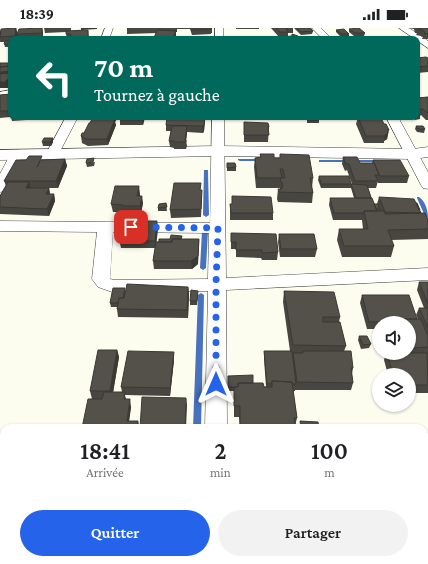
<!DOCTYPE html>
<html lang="fr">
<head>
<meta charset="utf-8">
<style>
	:root { --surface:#fff; --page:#f2f2f2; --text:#202124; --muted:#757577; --accent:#2563eb }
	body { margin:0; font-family:"Crimson Pro",serif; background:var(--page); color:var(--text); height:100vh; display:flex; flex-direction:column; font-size:15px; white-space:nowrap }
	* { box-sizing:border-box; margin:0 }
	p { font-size:13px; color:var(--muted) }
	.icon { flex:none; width:22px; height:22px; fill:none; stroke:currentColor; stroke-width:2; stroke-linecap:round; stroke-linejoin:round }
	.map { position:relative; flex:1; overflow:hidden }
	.details { position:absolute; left:0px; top:396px; width:428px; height:140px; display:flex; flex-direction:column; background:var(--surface); border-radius:12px 12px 0 0; box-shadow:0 1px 3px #0004 }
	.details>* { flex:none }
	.guide { position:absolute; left:8px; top:8px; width:412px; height:84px; border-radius:8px; box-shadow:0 1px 3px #0004; background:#00695c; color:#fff; overflow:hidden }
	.tools { position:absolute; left:372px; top:288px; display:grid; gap:8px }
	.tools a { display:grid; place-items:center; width:44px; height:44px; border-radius:50%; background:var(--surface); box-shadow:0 1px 3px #0004; font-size:20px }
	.pin { position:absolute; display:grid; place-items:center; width:34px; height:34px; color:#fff; margin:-17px; border-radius:8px; box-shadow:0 2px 6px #0006 }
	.me { position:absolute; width:44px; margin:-22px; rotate:0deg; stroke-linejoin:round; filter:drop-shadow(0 0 3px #0008) }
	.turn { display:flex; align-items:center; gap:14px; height:84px; padding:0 20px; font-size:18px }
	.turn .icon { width:52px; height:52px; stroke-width:2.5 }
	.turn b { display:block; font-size:28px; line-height:34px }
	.eta { display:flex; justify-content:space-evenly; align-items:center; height:68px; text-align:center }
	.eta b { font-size:24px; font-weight:600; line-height:28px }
	.primary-button { display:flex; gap:8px; margin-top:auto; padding:8px 20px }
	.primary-button a { flex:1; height:46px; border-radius:24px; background:var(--accent); color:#fff; font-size:16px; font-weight:600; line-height:46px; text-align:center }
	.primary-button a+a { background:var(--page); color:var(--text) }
	.status { display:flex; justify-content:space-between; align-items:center; height:28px; padding:0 20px; background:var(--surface); direction:ltr }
	.status svg { height:11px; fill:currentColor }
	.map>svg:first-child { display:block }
</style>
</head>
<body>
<div class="status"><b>18:39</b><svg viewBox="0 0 49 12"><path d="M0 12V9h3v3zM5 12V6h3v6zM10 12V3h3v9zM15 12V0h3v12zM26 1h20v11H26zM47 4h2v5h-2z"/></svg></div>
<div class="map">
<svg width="428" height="536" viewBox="0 0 428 536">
	<rect width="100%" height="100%" fill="#fcfdee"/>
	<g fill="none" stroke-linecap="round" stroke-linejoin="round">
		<!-- stream -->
		<path fill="#4872bd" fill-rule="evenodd" d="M238,131H262L264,132L262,133H240L238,132Z
			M319,132H380L382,133L380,134H319Z
			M204,142H208V143L209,187L206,189L203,187Z
			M417,169H419C425,173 428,182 428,190L425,188L417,170Z
			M205,201L208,203L206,240L203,242L200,240L202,203Z
			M201,265L204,267L201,400H193L198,267Z"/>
		<!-- minor casing -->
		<g stroke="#404040" stroke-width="1">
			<path id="minor" d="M105,0H113L109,11H101Z
				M215,0H223V11H215Z
				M312,0H321L332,11H323Z
				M399,0H409L428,13V20Z
				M11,62V68L0,70V64Z
				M66,89H78L57,129H47L46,126Z
				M212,89H224L226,250L428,240V252L226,262L227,400H205L208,263L112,264L98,259L92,251L97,204L0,203V193L210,195ZM113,204L209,205L208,251L114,252L110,251Z
				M386,89H398L428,144V161L423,160L421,157Z
				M17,122L22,123L23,126L7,160L5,163L0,164V146L12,123Z
				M204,532H232L234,536H206Z"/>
		</g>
		<!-- tertiary casing -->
		<g stroke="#404040" stroke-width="1">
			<path id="tertiary" d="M218,118L413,121L428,119V129L413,131L218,128L0,132V122Z"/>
		</g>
		<!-- minor -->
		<use href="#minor" fill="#fff" fill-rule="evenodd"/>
		<!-- tertiary -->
		<use href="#tertiary" fill="#fff" fill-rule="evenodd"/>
	</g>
	<!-- wall -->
	<path fill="#484640" d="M16,0L18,8L17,11H11V19H5L4,16L5,14H0V3Z
		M42,0L43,5V10L19,11L17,6Z
		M44,0H71V3L88,2L89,11H67L66,6V4L45,5Z
		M127,0H212V5H211V6L192,7L190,1H177V4H176V8L175,11H154L157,5L127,6Z
		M236,0H259V1H236Z
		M271,0H293V5H288V9L301,11H282V9H279Z
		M294,0H311H310L313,3L312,6L301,7Z
		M408,0H428V11H422L423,9L421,8L416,7L417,5H415L414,1Z
		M349,1L365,5L364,8H354L349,4Z
		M336,2L349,6V9H341L336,4Z
		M417,30H428V44L417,45Z
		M11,66V89V87L10,89L0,90V67Z
		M428,69V92H426L421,87L420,88V91L415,92L412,89H417V70Z
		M11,89H40V91L12,93Z
		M93,89H118L115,94L116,97L108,117L88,118L82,115L81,108L84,105L90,95Z
		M145,89L143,97H120V91Z
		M205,89L204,103L203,105L187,104L186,112L187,118L186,121H174V120L170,119L169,113L171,103H166V97Z
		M251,89H259V91H251Z
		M276,89H318L319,92V95H307V90Z
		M358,89L384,96L389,102L387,111L384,113V115H364L356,96Z
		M380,89H389L388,91H380Z
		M244,94L269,99L268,114H244Z
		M416,98L425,101L424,105L417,104L415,101Z
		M53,110V114L51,118H43L42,114Z
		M260,126L274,130L313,150L312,160L313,165L312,175L278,174L277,171L278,161H280V160H256L254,139L255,130L260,129Z
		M343,129L360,135H372L373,132L409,148L407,155H378V153L376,160H368L374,176H377L379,169L420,182V183L421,185L428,192V211L391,212L394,218L391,229H342L337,212L339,201H363L362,192H333L329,177L330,170H354L351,160H321L318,152L319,148L352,156L347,142L345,143L342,136Z
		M65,131L67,138L58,160H31H49L50,166H54L55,173L49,188L0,186V168L6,158L4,153L43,132Z
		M95,134L94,138L87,139L86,135Z
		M227,135L236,139V143H227Z
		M140,166V168L143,175L141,185H123V184H113L111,176Z
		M202,169L201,189L171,190L170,182Z
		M166,175L167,183H158V180Z
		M230,176L273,185V192H230Z
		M158,200L156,214L170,211L182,208V211H199L198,236L192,241H154L153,233L155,220H121L118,207Z
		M231,205L278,224L277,232H262L261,230L236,229V221H231Z
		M279,206L317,221L315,229H280L278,214Z
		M419,254H428V365H409V347H388L384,332L386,325H409V295H379V301H367L360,275L362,267L418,291L416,287L419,280H424L417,262Z
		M188,259L189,266L188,290L118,289L117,281V279H111L110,275L125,263Z
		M284,263L340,289L339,294L346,318L344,323L353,340L352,346L353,355L351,362H295V360V363H293L297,390L295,398L296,400H240L239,389H234V363H228V348L266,359L264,331V323H290L283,274Z
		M198,267L197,277H190V273Z
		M359,308L371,316L369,320L361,321L358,312Z
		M117,322L119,329L113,364H122L121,359L174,332L170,368L125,367L126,371L131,379L129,393H138L139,400H82L102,371H92L90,363Z
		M373,532H424L428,536H373Z"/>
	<!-- shaded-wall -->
	<path fill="#3b3934" d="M16,0L18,8L17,11H16L15,8V3Z
		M42,0L43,5V10L42,5Z
		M81,0H97V1L81,2Z
		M176,3V8L175,11H172Z
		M11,38V51L0,52V44Z
		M6,52H11V58H8V60H0V54Z
		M11,75V86L10,89L8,83Z
		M113,89H118L115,94L116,97L108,117L107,111Z
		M143,89H145L143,97L142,91Z
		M205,93L204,103L203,105L202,98Z
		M187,98V105L186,114L185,112Z
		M388,105L387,111L384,113L385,108V107Z
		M53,110V114L51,118L50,114Z
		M65,131L67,138L58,160L56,153Z
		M29,154L31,161L26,160Z
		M139,158L140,166L138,175L137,168Z
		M49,160L50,167L46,166Z
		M54,166L55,173L49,188L47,181Z
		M142,168L143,175L141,185L140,178Z
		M157,193L158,200L156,220L155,213Z
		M199,211L198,236L192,241L191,233Z
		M188,259L189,266L188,290L187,282Z
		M117,322L119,329L112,371L110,363Z
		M174,324V332L170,368V360Z
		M186,370L187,377L186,400H185Z
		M130,371L131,379L128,400L127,393Z
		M138,393L139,400H137Z"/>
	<!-- building -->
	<path fill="#54514a" stroke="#3b3934" d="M16,0L15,3H16L15,8L0,9L1,1Z
		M42,0V5L17,6L19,1Z
		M191,0H211V1L192,2Z
		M276,0H288H286L288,4H280Z
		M297,0H310L313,3L301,4Z
		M359,0L365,5H355L349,1Z
		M417,0H428V6L424,5L425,4L422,2L418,1L421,0Z
		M344,1L349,6H342L336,2Z
		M88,2V9L70,10L71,6H66V3Z
		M157,2L176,3L172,11L154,10Z
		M292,6L298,8L301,11H283L282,9L292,8Z
		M213,10V11H192Z
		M5,13H11V16H4Z
		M426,29L428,30V38L417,39V30Z
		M0,35H11V38L0,39Z
		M11,38V43L0,44V39Z
		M11,45V52H6V54H0V46Z
		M11,66V75L8,83H0V67Z
		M428,69V85L423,81H418L417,80V70Z
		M417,85L420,88H417Z
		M93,89H113L112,91H115L107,111H86L81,108L82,105H84L89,95H90Z
		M120,89H143L142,91H120Z
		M167,89H205L204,97L202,98L166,97Z
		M358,89H375L382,92L384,96H386L389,102H387L388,105L385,107V108H366Z
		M307,90H319V92H307Z
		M244,94L268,95L269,99H268L269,107H244Z
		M172,98H187L185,112H186V114H174V113H169Z
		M416,98H423L425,101H418Z
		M44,110H53L50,114H42Z
		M260,126H274V130H280V126L309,127L313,150H310L313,165L279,164L278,161H282L281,159H283L282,154H280L281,150H285L283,141H280L282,150H257L255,130L261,129Z
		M29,128H42L37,139L41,132L65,131L56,153H4L16,132H26Z
		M343,129H357L360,135H374L379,147H375L378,153H355L349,136H346Z
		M94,130L93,134L86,135L87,131Z
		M373,132H400L409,148H380Z
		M227,135H235L236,139L227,140Z
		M319,148H349L351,156H321Z
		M8,154H29L26,160H49L46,166H54L47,181L0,179V168Z
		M174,155H201L200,162H202L201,181L170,182Z
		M351,156L367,157L371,170H356Z
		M115,158H139L137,168H142L140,178H122L123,177L111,176Z
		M232,168L271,169L273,185H231L230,176H232Z
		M379,169L414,171L421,185L385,184Z
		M330,170H372L377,183H364L363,185H334Z
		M166,175L167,179L158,180L159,176Z
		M416,175H417L420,182H419Z
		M374,176H378L380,181H376Z
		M364,183H384L385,186L425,185L428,192V201L388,202L394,218H344L339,201H368Z
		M132,193H157L155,213H120L121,207H118L119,203H121L122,199Z
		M231,205L276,206L278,224L262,225V222H236V214H231Z
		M279,206H314L317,221H281Z
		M171,207L182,208L181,211H172V214H159V211H170Z
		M172,211H199L198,228L191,233H153L156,214H172Z
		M419,254H428V276Z
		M127,256L188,259L187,282L117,281L119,270H124Z
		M113,260H125L123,270H119L118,275H110Z
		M191,262L198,263L197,273H190Z
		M284,263L334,264L340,289H323V294H340L346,318L293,317Z
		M362,267H409L417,291H402V293L369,294Z
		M419,280H428V300Z
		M402,291H421L427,306H428V319L412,320L409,311V295H404Z
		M359,308H367L371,316L363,317Z
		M98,322H117L110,363H90Z
		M128,323L174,324L170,360L121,359Z
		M264,323H292L296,356H292V354L272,353L271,356H267Z
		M303,323H351L353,340H351L353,355L297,354L293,325H303Z
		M387,325H427L428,357H409V347H393Z
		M253,347V355H238V359H228V348Z
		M272,353L292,354L297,390H294L296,400H240V378H234V359H238V355H263L264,359H272Z
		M104,364H125L124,371H130L127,393H138L137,400H82L88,371H102Z
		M142,369L186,370L185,400H140Z
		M300,393L318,394L319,400H301Z
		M424,497L428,498V536H377V532H424Z"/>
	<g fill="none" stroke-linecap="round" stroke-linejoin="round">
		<!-- route -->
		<path stroke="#2563eb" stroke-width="7" stroke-dasharray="0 12.6" d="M131,199L218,200L216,255V356"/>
	</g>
</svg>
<div class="tools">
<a><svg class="icon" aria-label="sound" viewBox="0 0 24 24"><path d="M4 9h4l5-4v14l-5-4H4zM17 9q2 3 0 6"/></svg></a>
<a><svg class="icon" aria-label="layers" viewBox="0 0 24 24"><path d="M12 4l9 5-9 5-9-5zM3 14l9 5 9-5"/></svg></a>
</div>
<div class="pin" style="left:131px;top:199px;background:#d93025"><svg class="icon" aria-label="arrive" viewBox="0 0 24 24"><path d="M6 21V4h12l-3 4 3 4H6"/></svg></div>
<svg class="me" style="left:216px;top:356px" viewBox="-20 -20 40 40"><path d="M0-17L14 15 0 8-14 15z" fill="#2563eb" stroke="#fff" stroke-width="4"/></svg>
<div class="guide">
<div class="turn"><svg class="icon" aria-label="left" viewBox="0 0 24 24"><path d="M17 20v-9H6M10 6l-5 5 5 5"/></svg><div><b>70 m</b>Tournez à gauche</div></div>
</div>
<section class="details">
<div class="eta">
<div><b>18:41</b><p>Arrivée</p></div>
<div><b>2</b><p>min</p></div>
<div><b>100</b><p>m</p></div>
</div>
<div class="primary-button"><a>Quitter</a><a>Partager</a></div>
</section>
</div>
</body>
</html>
